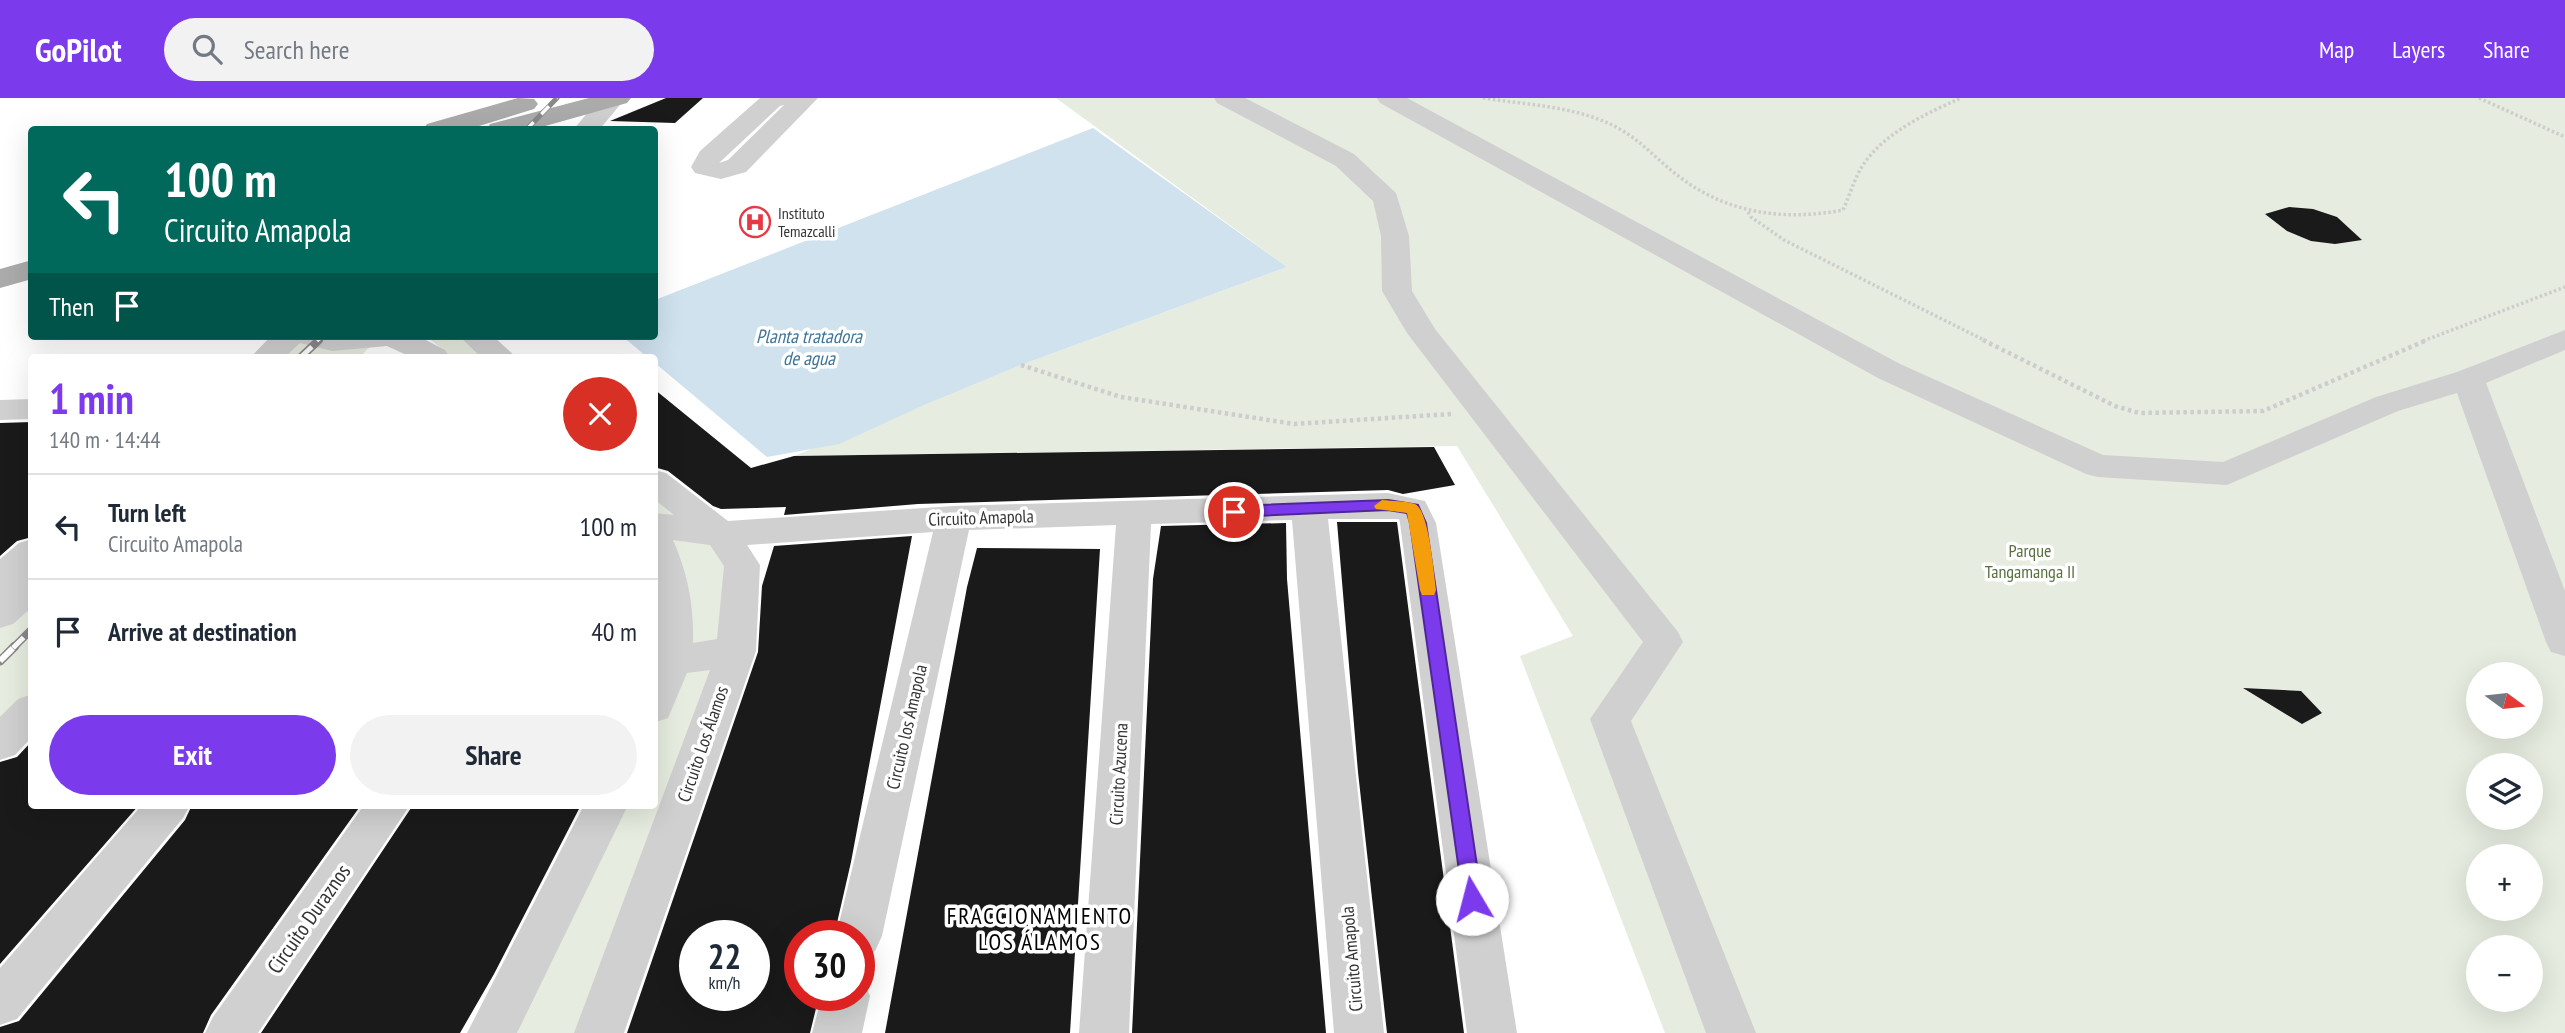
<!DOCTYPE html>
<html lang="en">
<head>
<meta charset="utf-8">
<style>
	:root { --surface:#fff; --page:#f2f2f3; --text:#1f2937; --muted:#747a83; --line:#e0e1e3; --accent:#7c3aed }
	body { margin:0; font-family:"PT Sans Narrow",sans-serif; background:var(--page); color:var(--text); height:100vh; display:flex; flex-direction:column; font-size:26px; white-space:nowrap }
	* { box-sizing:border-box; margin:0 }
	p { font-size:23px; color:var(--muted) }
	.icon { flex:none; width:38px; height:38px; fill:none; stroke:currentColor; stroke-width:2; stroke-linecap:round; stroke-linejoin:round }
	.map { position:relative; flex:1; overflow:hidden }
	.panel { position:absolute; left:28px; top:256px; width:630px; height:455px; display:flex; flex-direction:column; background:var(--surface); border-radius:7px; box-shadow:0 7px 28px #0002 }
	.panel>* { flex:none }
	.hud { position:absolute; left:28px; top:28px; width:630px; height:214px; border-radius:7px; box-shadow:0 7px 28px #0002; background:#00695c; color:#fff; overflow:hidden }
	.needle { width:46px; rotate:105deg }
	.controls { position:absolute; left:2466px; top:564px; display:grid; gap:14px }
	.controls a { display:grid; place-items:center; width:77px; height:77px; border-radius:50%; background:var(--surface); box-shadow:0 7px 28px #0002; font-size:35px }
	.speed { position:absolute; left:679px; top:822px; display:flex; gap:14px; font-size:35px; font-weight:700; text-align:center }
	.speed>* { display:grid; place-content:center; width:91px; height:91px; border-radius:50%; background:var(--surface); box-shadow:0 7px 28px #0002; line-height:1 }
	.speed small { font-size:18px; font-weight:400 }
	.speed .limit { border:10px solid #d22; background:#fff; color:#111 }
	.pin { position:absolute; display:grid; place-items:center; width:60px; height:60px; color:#fff; margin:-30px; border:4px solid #fff; border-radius:50%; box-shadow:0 2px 7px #0007 }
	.me { position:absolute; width:77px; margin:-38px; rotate:352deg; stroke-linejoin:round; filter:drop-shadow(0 0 5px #0008) }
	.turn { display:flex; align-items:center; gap:24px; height:147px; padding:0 21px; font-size:32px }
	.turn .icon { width:91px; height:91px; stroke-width:2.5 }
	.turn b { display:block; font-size:49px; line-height:60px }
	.then { display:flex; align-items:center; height:66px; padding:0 21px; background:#0003; gap:14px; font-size:26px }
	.round { display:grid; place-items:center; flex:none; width:74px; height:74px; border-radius:37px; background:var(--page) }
	.summary { display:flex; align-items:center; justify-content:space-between; height:119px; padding:0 21px }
	h1 { font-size:42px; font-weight:600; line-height:52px; color:var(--accent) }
	.primary-button { display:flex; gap:14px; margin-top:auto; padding:14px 21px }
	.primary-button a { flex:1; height:80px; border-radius:42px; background:var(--accent); color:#fff; font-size:28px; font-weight:600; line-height:80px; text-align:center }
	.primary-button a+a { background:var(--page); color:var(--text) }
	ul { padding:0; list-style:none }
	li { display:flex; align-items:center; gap:21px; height:105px; padding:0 21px; border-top:2px solid var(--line) }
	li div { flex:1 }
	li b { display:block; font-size:26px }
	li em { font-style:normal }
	header { display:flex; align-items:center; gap:42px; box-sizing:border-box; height:98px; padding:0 35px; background:var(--accent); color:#fff }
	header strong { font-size:33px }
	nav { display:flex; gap:38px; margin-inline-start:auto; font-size:24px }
	.search { width:490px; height:63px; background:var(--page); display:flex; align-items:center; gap:18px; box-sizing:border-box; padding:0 24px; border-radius:38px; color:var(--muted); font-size:26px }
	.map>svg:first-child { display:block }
</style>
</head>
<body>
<header>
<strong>GoPilot</strong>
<div class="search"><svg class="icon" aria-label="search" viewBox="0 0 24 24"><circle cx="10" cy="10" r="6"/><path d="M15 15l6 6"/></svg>Search here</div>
<nav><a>Map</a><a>Layers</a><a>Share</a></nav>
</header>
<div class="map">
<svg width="2565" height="935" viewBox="0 0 2565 935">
	<rect width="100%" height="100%" fill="#fff"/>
	<!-- green -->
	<path fill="#e6ecdf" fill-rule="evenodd" d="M1056,0H2565V935H1665L1520,558L1573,538L1457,348L794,358L1021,267L1287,169ZM2478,576H2530V628H2478ZM2478,667H2530V719H2478ZM2478,758H2530V810H2478ZM2478,849H2530V901H2478Z
		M292,238H380L360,259H270Z
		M426,238H468L495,259H452Z
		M655,384L707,425L732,472L717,570L577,935H508L615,707H654Z
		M31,459V600L0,633V489Z"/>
	<!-- water -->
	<path fill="#cfe2ee" d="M1093,30L1287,169L1021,267L926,306L839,346L767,359L655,265L654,259H647L622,238H654L655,202Z"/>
	<!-- building -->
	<path fill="#1a1a1a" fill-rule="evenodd" d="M666,0H703L675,25L610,23Z
		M2289,109L2313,111L2337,119L2362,142L2335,146L2311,143L2287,133L2265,116Z
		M654,291L751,370L794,358L1434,349L1455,387L1403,396L1388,392L918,406L784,417L786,409L721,411L713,408L668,373L654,369Z
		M32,324V439L17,443L0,458V325Z
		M1337,424H1397L1464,935H1387L1358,674Z
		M1286,425L1287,481L1326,935H1132L1153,481L1161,428Z
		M912,438L851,764L834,838H800V898H819L810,935H627L758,554L762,488L774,448ZM695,838H754V898H695Z
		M977,450L1100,451L1070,935H885L967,489Z
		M2243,590L2301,593L2322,615L2302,626Z
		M32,643V707H139L0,866V664L17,659Z
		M192,707H361L211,917L203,935H0V929L19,923L185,722Z
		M413,707H581L494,876L460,935H261Z"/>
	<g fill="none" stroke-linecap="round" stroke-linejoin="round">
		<!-- path-far1 -->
		<path stroke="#cdcdcd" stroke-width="3.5" stroke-dasharray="2.5 2.5" stroke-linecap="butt" d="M1483,0C1528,7 1577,8 1618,30C1642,43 1659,64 1681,80C1729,116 1785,123 1843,112C1850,97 1854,81 1863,67C1884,35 1927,15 1961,0
			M2479,0L2565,39
			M1748,114L1751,119L1784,142L1986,243
			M2423,243L2565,189"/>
		<!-- path -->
		<path stroke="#cdcdcd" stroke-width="4.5" stroke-dasharray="3.5 3.5" stroke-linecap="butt" d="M1983,242L2115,308L2139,315L2263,313L2427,242
			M1021,267L1121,299L1294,326L1451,316"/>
		<!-- minor -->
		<path fill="#d0d0d0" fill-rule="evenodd" d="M600,0L624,2L599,32H573Z
			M760,0H818L746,74L721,81L695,75L691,69L700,53ZM784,7L728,62L719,65L780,8Z
			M1214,0H1245L1354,56L1396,95L1409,138L1412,193L1435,231L1678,534L1683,544L1631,623L1756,935H1706L1590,621L1643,544L1407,235L1382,193L1381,138L1373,103L1336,68L1217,5Z
			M1377,0H1407L1900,266L2103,357L2223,364L2376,299L2457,274L2565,232V252L2486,285L2565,493V558L2551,554L2546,544L2457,295L2398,313L2227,387L2098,379L2086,376L1878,280L1380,5Z
			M271,238H418L445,252L450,259H411L387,248L332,253L300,245L285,259H251Z
			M459,238H493L516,259H481Z
			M32,301V321L0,322V302Z
			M654,372L666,375L728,423L954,408L1388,395L1425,403L1436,425L1517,935H1467L1400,425L1399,421H1328L1384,935H1334L1292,422L1151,426L1129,935H1079L1116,427L969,432L882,838L875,853L859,859V838H836L933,434L747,447L760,467L756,553L624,935H574L710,572L687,575L668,620L654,625V415L674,417L654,401ZM673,442L710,447L724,468L717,541L693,545C694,508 688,476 673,442Z
			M32,441V509L13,526L0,530V461L19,445Z
			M32,596V639L15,657L0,662V619L18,601Z
			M142,707H190L183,720L17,921L0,927V870Z
			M364,707H410L258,935H205L213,919Z
			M584,707H628L517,935H467Z
			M859,881L863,882L870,898L862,935H812L822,898H859Z"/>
		<!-- major -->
		<path fill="#ababab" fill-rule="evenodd" d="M518,0L534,1L538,6L534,11L466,32H423L427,26Z
			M589,0H631L627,5L531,32H486L490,26Z
			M32,162V181L0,190V171Z"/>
		<!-- rail-far2 casing -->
		<g stroke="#888" stroke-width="5">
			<path id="rail-far2" d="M526,32L557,0
				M317,243L323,238"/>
		</g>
		<!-- rail-far1 casing -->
		<g stroke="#888" stroke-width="8">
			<path id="rail-far1" d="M301,259L319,242
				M13,550L32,531"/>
		</g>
		<!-- rail casing -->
		<g stroke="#888" stroke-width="9">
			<path id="rail" d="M0,563L15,548"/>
		</g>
		<!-- rail-far2 -->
		<use href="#rail-far2" stroke="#fff" stroke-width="3.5" stroke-dasharray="11" stroke-linecap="butt"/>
		<!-- rail-far1 -->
		<use href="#rail-far1" stroke="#fff" stroke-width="5" stroke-dasharray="15" stroke-linecap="butt"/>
		<!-- rail -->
		<use href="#rail" stroke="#fff" stroke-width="6" stroke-dasharray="18" stroke-linecap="butt"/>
	</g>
	<!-- route -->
	<path fill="#7c3aed" stroke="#51269a" stroke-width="2" d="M1388,402L1418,407L1426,425L1482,801L1479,807L1472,809L1465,807L1463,801L1410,425L1407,415L1388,412L1234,419L1227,414L1234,408Z"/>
	<!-- slow -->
	<path fill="#f59e0b" d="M1382,402C1392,403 1406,403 1415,406C1429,412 1434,477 1436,492L1434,497H1422L1420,492L1407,415L1376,411L1374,408Z"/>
	<!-- icons -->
	<defs>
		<g id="hospital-ring" transform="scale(1.575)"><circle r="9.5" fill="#fff" stroke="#e63946" stroke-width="1.5"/><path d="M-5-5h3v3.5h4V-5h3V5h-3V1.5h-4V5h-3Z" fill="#e63946"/></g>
	</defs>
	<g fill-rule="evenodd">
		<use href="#hospital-ring" x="755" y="124"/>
	</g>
	<g text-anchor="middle" stroke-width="7" stroke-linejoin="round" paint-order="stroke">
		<!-- far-poi labels -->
		<g font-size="16" fill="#333" stroke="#fff" text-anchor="start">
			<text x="778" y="121">Instituto<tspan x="778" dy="18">Temazcalli</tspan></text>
		</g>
		<!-- street labels -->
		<g font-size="18" fill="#333" stroke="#fff">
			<text transform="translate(981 420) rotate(-2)" y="6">Circuito Amapola</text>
			<text transform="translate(907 629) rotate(-77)" y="6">Circuito los Amapola</text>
			<text transform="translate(703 646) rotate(-71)" y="6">Circuito Los Álamos</text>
			<text transform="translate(1119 676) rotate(-87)" y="6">Circuito Azucena</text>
			<text transform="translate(1352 861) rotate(-95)" y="6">Circuito Amapola</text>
		</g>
		<!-- park labels -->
		<g font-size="18" fill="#56703f" stroke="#fff">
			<text x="2030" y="459">Parque<tspan x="2030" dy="21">Tangamanga II</tspan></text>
		</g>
		<!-- water labels -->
		<g font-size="19" font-style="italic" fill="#3f7597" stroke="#fff">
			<text x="809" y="245">Planta tratadora<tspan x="809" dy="22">de agua</tspan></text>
		</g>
		<!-- near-street labels -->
		<g font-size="21" fill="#333" stroke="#fff">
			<text transform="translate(309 821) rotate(-55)" y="7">Circuito Duraznos</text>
		</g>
		<!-- near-neighbourhood labels -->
		<g font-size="23" letter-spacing="2" fill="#000" stroke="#fff">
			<text x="1040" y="826">FRACCIONAMIENTO<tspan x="1040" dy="26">LOS ÁLAMOS</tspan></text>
		</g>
	</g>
</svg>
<div class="controls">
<a><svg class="needle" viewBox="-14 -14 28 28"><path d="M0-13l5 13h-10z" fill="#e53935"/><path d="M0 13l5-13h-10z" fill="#747a83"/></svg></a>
<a><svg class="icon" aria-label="layers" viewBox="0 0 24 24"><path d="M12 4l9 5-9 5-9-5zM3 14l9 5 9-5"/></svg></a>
<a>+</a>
<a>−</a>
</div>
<div class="speed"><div>22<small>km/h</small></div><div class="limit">30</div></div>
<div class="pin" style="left:1234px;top:414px;background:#d93025"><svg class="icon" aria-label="arrive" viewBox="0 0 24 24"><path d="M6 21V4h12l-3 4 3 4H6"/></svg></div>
<svg class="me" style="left:1472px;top:801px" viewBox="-20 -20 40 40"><circle r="19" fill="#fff"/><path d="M0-13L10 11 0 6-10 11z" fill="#7c3aed"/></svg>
<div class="hud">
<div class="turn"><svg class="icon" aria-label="left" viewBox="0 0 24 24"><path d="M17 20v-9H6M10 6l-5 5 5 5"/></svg><div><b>100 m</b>Circuito Amapola</div></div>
<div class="then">Then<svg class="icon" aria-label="arrive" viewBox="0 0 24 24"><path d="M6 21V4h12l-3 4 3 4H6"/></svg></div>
</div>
<section class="panel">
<div class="summary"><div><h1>1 min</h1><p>140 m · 14:44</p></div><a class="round" style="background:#d93025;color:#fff"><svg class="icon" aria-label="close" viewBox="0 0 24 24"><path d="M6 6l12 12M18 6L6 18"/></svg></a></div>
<ul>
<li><svg class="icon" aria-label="left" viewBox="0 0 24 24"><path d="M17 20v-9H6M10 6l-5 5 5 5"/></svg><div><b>Turn left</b><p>Circuito Amapola</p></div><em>100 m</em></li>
<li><svg class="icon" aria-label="arrive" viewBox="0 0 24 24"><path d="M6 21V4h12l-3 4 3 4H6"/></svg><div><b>Arrive at destination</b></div><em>40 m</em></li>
</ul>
<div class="primary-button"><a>Exit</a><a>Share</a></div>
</section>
</div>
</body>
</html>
